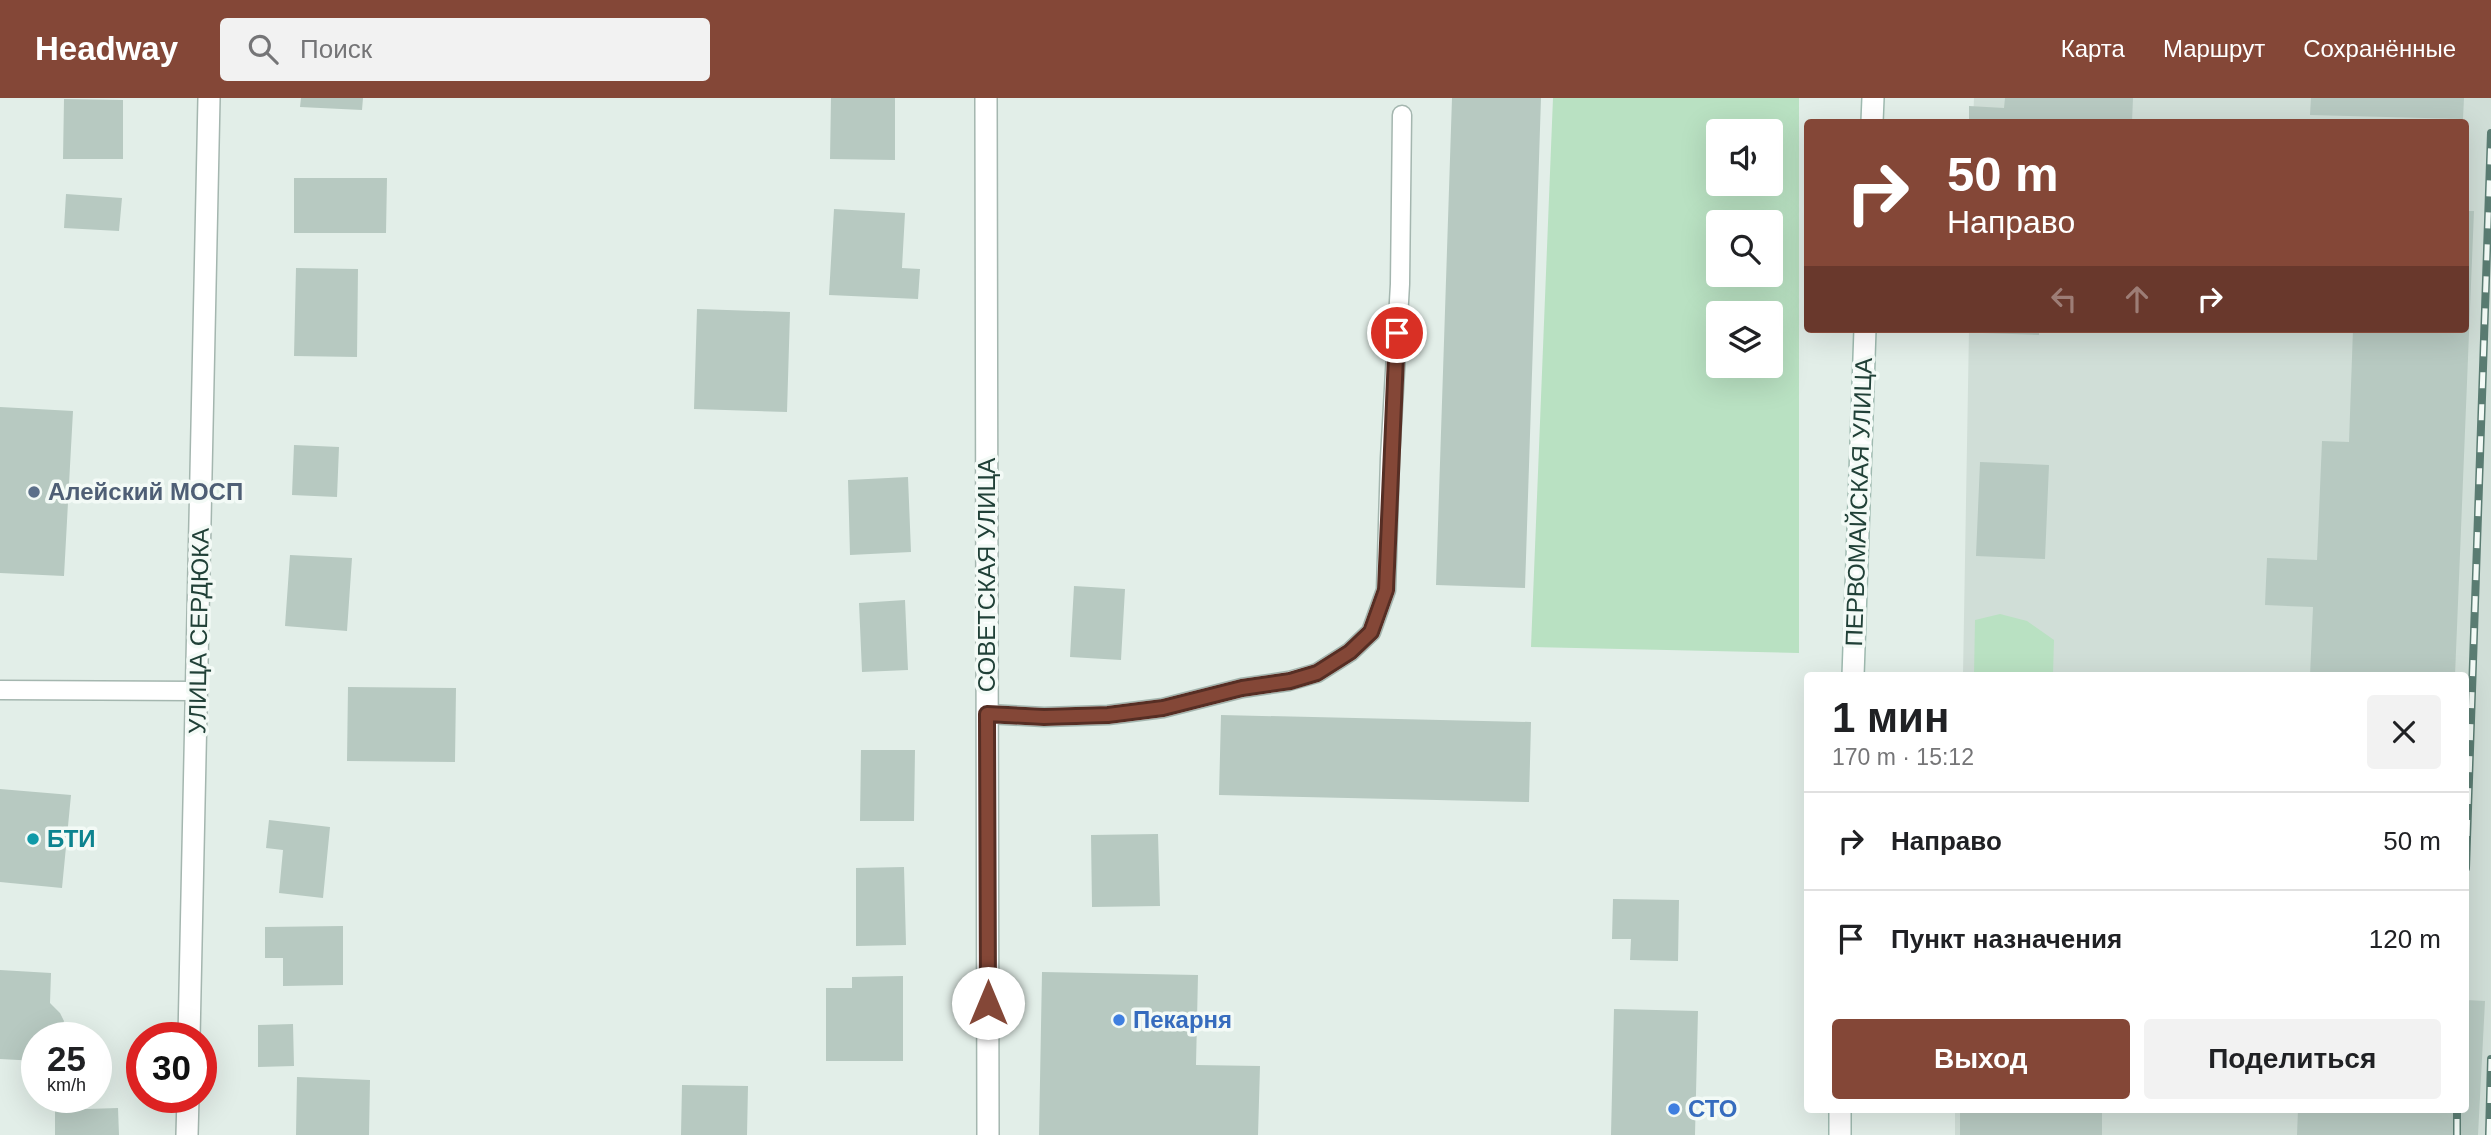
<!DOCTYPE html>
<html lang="ru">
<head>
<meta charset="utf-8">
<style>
	:root { --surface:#fff; --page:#f2f2f2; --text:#202124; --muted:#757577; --line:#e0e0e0; --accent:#844737 }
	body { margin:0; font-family:Arial,sans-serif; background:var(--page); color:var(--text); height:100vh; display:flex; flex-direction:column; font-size:26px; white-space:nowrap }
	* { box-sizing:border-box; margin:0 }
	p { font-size:23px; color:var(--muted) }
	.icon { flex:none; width:38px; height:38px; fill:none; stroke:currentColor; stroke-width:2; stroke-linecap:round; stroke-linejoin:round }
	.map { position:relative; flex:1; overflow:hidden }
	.sheet { position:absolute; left:1804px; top:574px; width:665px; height:441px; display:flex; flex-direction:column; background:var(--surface); border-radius:7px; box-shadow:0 7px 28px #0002 }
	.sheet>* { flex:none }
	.top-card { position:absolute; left:1804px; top:21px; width:665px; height:214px; border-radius:7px; box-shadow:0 7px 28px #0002; background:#844737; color:#fff; overflow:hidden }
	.buttons { position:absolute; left:1706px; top:21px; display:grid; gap:14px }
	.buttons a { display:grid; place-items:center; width:77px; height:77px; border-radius:7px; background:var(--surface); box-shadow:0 7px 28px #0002; font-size:35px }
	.speed { position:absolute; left:21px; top:924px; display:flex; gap:14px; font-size:35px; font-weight:700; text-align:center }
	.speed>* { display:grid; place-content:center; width:91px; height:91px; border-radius:50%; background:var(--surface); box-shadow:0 7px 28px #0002; line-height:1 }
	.speed small { font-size:18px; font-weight:400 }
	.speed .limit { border:10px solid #d22; background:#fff; color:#111 }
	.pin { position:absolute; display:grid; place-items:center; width:60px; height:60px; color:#fff; margin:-30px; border:4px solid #fff; border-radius:50%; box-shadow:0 2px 7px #0007 }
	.me { position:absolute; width:77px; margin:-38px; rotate:0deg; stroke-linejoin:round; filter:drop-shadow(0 0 5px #0008) }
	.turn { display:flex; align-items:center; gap:24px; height:147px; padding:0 28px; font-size:32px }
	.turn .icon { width:91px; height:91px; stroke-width:2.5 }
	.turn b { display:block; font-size:49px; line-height:60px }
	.lanes { display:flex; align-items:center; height:66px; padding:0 28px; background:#0003; justify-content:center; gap:35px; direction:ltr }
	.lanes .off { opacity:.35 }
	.round { display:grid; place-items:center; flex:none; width:74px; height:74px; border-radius:7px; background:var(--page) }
	.summary { display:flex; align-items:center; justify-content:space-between; height:119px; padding:0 28px }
	h1 { font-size:42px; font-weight:600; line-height:52px }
	.button { display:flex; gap:14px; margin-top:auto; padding:14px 28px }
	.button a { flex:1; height:80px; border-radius:7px; background:var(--accent); color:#fff; font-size:28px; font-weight:600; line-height:80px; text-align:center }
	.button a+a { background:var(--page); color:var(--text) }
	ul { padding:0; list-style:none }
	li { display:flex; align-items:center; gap:21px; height:98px; padding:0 28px; border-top:2px solid var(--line) }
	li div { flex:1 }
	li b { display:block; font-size:26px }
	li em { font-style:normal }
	header { display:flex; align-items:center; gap:42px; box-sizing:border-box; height:98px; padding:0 35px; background:var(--accent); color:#fff }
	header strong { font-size:33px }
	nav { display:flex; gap:38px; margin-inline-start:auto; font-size:24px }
	.search { width:490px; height:63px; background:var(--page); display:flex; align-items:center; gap:18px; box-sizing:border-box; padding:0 24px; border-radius:7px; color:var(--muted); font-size:26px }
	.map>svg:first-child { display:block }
</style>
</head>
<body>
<header>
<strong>Headway</strong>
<div class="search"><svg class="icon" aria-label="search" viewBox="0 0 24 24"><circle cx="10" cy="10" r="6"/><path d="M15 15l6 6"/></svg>Поиск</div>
<nav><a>Карта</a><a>Маршрут</a><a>Сохранённые</a></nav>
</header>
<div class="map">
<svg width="2491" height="1037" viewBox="0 0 2491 1037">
	<rect width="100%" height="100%" fill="#e2eee8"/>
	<!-- built -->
	<path fill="#d0ded7" d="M1974,0H2491V1037H1955V1012H2466V578L1963,577L1969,231H2466V24H1973Z"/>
	<!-- green -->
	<path fill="#b9e1c2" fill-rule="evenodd" d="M1553,0H1799V555L1531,549ZM1718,33H1771V86H1718ZM1718,124H1771V177H1718ZM1718,215H1771V268H1718Z
		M2000,516L2027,523L2054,542L2053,577H1974L1975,522Z"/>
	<!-- building -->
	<path fill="#b7c9c1" d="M301,0H363L362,12L300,9Z
		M831,0H895V62L830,61Z
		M1452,0H1541L1525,490L1436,487Z
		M2005,0H2133L2132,24H1969V8L2004,10Z
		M2311,0H2464L2463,21L2310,17Z
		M64,1L123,2V61H63Z
		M294,80H387L386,135H294Z
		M66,96L122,100L119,133L64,130Z
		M834,111L905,115L902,170L920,171L918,201L829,197Z
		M2466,113H2474L2455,578H2310L2313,509L2265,507L2267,460L2317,462L2322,343L2349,344L2353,231H2466Z
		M296,170L358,171L357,259L294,258Z
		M697,211L790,214L787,314L694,311Z
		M1983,231H2039V237L1983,235Z
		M0,309L73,313L64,478L0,475Z
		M294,347L339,349L337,399L292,397Z
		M1980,364L2049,367L2045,461L1976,458Z
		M908,379L911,454L850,457L848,382Z
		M290,457L352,460L347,533L285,528Z
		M1074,488L1125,491L1121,562L1070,559Z
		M905,502L908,572L862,574L859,505Z
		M348,589L456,590L455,664L347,663Z
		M1221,617L1531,624L1529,704L1219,697Z
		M861,652H915L914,723H860Z
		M0,691L71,697L62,790L0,784Z
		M269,722L330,729L323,800L279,795L283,752L266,750Z
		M1158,736L1160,808L1092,809L1091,737Z
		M904,769L906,847L856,848V770Z
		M1613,801L1679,802L1678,863L1630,862L1631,841H1612Z
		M343,828V887L283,888V860H265V829Z
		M0,872L51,875L50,905L60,915L64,923L61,932L54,940H37V963L0,961Z
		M1042,874L1198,877L1196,967L1260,968L1258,1037H1039Z
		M903,878V963H826V890H852V879Z
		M2466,902L2485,903L2478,1037H2297L2298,1012H2466Z
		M1614,911L1698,913L1695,1037H1611Z
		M293,926L294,968L258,969V927Z
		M297,979L370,982L369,1037H296Z
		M682,987L748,988L747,1037H681Z
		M118,1010L119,1037H55V1012Z
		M2102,1012V1037H1960V1014Z"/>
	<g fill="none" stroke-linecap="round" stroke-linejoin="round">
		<!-- lane casing -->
		<g stroke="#a4b6af" stroke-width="21">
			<path id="lane" d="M0,592L198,593
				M987,616L1044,619L1108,617L1163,610L1242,590L1289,583L1317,575L1350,554L1371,534L1386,492L1390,360L1400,186L1402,17"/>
		</g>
		<!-- street casing -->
		<g stroke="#a4b6af" stroke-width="24">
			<path id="street" d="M986,0L988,1037
				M189,940L209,0
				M187,1037L188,999"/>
		</g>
		<!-- secondary casing -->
		<g stroke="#9fbab0" stroke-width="24">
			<path id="secondary" d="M1872,24L1873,0
				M1853,578L1865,231
				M1840,1037V1012"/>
		</g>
		<!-- lane -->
		<use href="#lane" stroke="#fff" stroke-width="18"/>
		<!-- street -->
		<use href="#street" stroke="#fff" stroke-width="21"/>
		<!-- secondary -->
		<use href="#secondary" stroke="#fff" stroke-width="21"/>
		<!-- rail casing -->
		<g stroke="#5a7c72" stroke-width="8">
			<path id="rail" d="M2466,770L2491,35
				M2457,1037V1012
				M2489,1037L2491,961"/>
		</g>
		<!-- rail -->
		<use href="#rail" stroke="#f3faf6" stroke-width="5" stroke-dasharray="16" stroke-linecap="butt"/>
	</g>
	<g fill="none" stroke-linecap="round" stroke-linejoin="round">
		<!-- route casing -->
		<g stroke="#562e24" stroke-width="18">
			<path id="route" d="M988,905L987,616L1044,619L1108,617L1163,610L1242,590L1290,583L1317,575L1350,554L1371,534L1386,492L1397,235"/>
		</g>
		<!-- route -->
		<use href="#route" stroke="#844737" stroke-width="12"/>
	</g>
	<!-- markers -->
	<circle fill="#5c6f8a" stroke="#f3faf6" stroke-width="2.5" cx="34" cy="394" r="7"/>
	<circle fill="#0f9aa8" stroke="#f3faf6" stroke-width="2.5" cx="33" cy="741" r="7"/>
	<g fill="#3f7fe0" stroke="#f3faf6" stroke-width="2.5">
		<circle cx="1119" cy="922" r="7"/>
		<circle cx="1674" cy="1011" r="7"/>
	</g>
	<g text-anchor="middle" stroke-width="7" stroke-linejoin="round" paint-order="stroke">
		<!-- service labels -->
		<g font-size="24" font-weight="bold" fill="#4e5e75" stroke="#f3faf6" text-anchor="start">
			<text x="48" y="402">Алейский МОСП</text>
		</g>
		<!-- street labels -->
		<g font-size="24" fill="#204037" stroke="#f3faf6">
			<text transform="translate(1859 404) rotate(-88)" y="8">ПЕРВОМАЙСКАЯ УЛИЦА</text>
			<text transform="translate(987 477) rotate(-90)" y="8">СОВЕТСКАЯ УЛИЦА</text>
			<text transform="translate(199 533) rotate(-89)" y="8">УЛИЦА СЕРДЮКА</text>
		</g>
		<!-- culture labels -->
		<g font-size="24" font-weight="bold" fill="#0d838f" stroke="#f3faf6" text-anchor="start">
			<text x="47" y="749">БТИ</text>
		</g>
		<!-- shop labels -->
		<g font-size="24" font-weight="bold" fill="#366cbe" stroke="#f3faf6" text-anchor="start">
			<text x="1133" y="930">Пекарня</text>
			<text x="1688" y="1019">СТО</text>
		</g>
	</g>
</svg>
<div class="buttons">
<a><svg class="icon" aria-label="sound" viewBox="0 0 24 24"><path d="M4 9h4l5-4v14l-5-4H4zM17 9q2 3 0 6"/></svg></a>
<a><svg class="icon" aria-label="search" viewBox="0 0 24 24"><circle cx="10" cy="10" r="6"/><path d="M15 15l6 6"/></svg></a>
<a><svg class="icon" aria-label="layers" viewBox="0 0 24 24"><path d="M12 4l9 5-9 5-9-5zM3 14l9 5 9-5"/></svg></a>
</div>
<div class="speed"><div>25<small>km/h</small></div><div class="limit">30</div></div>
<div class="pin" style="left:1397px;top:235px;background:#d93025"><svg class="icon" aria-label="arrive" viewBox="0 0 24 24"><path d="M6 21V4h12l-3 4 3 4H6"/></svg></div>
<svg class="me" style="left:988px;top:905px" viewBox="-20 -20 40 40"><circle r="19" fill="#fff"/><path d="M0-13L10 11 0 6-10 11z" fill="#844737"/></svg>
<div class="top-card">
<div class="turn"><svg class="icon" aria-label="right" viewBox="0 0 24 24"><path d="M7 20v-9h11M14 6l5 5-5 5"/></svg><div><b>50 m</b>Направо</div></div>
<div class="lanes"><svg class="icon off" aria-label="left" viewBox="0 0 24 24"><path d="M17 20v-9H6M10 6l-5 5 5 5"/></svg><svg class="icon off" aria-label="ahead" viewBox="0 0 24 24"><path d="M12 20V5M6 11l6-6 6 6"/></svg><svg class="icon" aria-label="right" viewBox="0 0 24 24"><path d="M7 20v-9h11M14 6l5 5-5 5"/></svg></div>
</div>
<section class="sheet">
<div class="summary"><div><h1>1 мин</h1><p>170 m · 15:12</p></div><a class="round"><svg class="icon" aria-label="close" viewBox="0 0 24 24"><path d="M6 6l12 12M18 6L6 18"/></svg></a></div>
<ul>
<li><svg class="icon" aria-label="right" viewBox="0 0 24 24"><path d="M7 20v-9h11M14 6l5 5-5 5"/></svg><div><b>Направо</b></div><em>50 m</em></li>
<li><svg class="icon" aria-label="arrive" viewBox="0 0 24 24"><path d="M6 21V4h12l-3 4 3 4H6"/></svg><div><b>Пункт назначения</b></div><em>120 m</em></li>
</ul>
<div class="button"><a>Выход</a><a>Поделиться</a></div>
</section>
</div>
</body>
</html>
